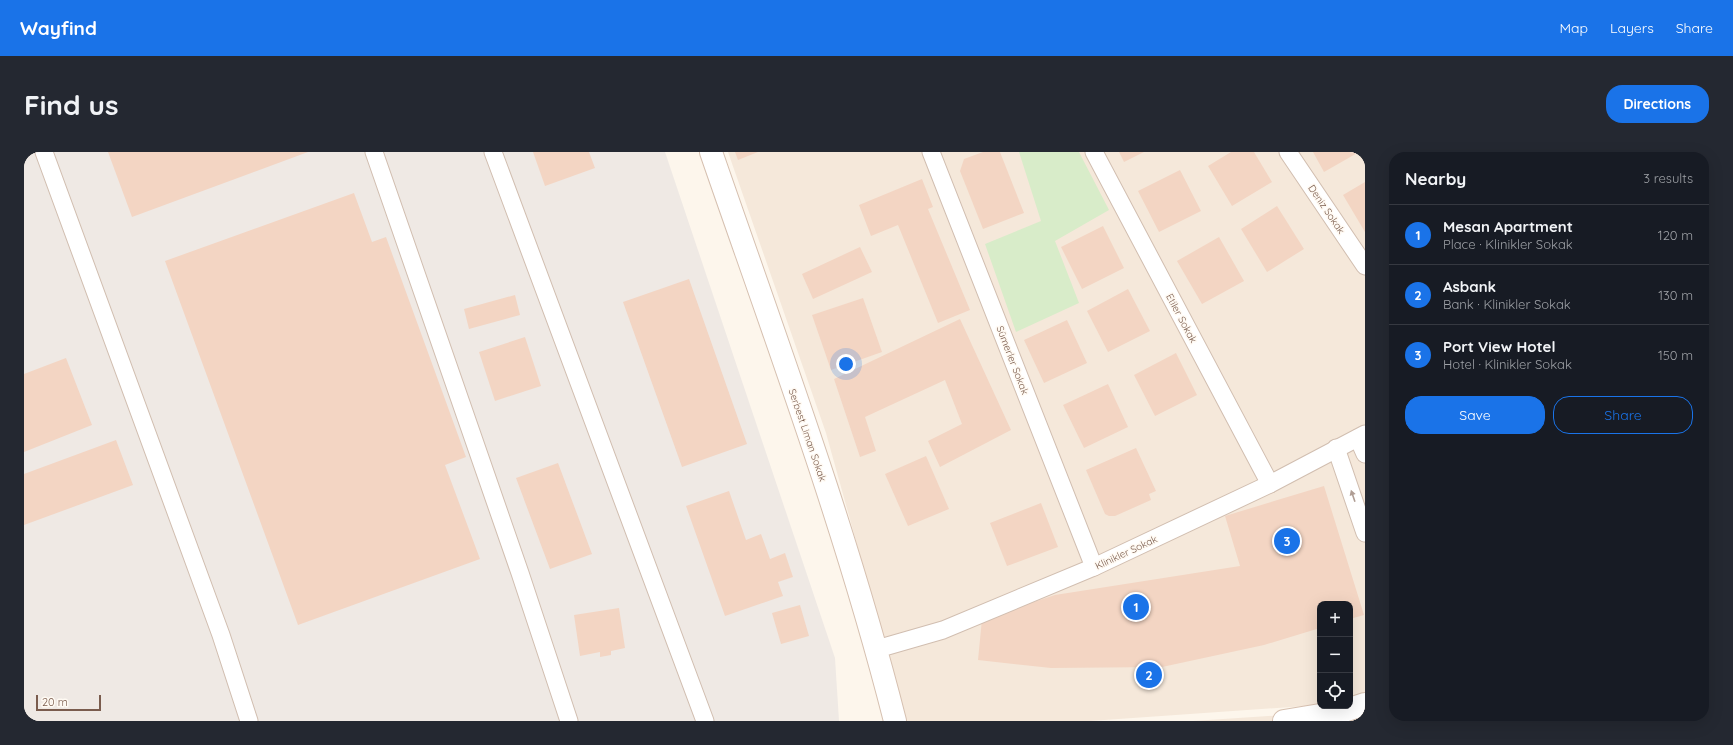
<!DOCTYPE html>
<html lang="en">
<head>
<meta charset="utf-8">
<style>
	:root { --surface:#171b24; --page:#242831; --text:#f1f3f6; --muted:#9ea1a6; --line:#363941; --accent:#1a73e8 }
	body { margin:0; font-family:Quicksand,sans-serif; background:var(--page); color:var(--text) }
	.controls { position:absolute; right:12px; bottom:12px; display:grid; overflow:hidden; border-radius:8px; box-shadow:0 4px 16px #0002 }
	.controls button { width:36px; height:36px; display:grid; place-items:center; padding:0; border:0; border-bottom:1px solid var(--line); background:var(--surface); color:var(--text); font:20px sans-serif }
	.scale { position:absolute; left:12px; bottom:10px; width:65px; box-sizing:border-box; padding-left:4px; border:2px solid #7a5c4d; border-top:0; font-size:11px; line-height:14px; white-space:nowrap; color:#7a5c4d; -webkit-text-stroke:3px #fffaf3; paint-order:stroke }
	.you { position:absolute; left:822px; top:212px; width:14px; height:14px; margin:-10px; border:3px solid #fff; border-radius:50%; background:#1a73e8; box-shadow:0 0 0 6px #1a73e833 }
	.badge { display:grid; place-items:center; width:26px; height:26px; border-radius:50%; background:var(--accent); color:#fff; font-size:13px; font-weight:700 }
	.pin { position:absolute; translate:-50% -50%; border:2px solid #fff; box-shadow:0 1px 4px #0006 }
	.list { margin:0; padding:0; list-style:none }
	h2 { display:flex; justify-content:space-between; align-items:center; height:52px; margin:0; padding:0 16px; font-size:17px }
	h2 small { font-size:13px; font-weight:400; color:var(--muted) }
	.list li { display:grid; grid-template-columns:26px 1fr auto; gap:12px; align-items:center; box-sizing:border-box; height:60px; padding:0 16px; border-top:1px solid var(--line) }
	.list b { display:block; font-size:15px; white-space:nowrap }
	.list p { margin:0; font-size:13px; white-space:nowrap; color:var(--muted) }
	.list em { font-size:13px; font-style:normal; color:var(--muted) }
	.actions { display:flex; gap:8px; padding:12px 16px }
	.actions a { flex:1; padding:9px 0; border:1px solid var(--accent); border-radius:16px; text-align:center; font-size:14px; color:var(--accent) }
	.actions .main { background:var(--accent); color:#fff }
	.icon { flex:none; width:22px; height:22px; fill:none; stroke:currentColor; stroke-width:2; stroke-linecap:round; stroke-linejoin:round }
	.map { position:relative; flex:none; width:1341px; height:569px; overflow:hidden; border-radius:16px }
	header { display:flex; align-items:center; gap:24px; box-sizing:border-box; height:56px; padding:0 20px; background:var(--accent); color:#fff }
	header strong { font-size:19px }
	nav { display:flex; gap:22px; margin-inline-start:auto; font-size:14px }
	.intro { display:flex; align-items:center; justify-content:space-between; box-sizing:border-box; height:96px; padding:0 24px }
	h1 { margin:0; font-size:28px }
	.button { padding:10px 18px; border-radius:16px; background:var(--accent); color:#fff; font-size:14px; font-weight:700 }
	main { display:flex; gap:24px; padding:0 24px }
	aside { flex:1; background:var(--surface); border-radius:16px; box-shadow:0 4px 16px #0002 }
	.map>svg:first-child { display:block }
	.residential { fill:#f5e8da }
	.industrial { fill:#efe9e4 }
	.green { fill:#d8ecc9 }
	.building { fill:#f3d5c3 }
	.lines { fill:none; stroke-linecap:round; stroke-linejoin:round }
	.street-casing { stroke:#d1beb0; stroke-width:19 }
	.secondary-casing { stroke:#d6c0b0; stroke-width:24 }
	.street { stroke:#fff; stroke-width:17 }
	.secondary { stroke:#fff; stroke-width:22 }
	.oneway { fill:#af9d94 }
	.labels { text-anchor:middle; stroke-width:3; stroke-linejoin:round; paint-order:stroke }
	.street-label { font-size:10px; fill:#7a5c4d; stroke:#fffaf3 }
</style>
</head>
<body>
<header>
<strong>Wayfind</strong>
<nav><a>Map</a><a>Layers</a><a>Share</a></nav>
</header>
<div class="intro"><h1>Find us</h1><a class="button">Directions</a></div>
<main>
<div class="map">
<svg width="1341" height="569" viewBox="0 0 1341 569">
	<rect width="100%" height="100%" fill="#fdf6ec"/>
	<g class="residential">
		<polygon points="704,0 1341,0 1341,543 1326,548 1326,452 1296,452 1296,553 1066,569 882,569 802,281"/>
		<polygon points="1341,552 1341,569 1169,569 1320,559"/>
	</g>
	<polygon class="industrial" points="0,0 641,0 811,506 815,569 0,569"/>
	<polygon class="green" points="995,0 1055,0 1085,58 1031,89 1055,151 992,180 961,92 1017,69"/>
	<g class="building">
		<polygon points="84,0 284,0 108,65"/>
		<polygon points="509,0 565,0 571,16 521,34"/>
		<polygon points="711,0 734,0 714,8"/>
		<polygon points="959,0 976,0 1000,61 959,77 936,19 940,7"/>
		<polygon points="1095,0 1120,0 1100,10"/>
		<polygon points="1207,0 1230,0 1248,30 1208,54 1184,14"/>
		<polygon points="1289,0 1335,0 1300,20"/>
		<polygon points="1156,18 1177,59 1135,80 1114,39"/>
		<polygon points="898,27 909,55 904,57 946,158 914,171 874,73 847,84 835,53"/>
		<polygon points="1341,30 1341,80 1319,43"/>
		<polygon points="330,41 348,90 362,85 442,305 421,313 456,407 274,473 141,109"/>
		<polygon points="1253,54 1280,97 1243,120 1217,77"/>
		<polygon points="1079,74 1100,116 1058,137 1037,95"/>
		<polygon points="1195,85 1220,129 1178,152 1153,109"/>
		<polygon points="836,95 848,120 789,147 778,122"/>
		<polygon points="665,127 723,292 658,315 599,150"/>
		<polygon points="1104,137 1126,179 1084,200 1063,159"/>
		<polygon points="491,143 496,163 445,177 440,157"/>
		<polygon points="839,146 858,200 807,218 788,163"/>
		<polygon points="936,167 987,278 916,315 904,289 938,272 921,228 841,265 852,299 836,305 810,227"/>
		<polygon points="1043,168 1063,211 1020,231 1000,188"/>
		<polygon points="501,185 517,234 471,249 455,200"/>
		<polygon points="1152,201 1173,243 1131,264 1110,223"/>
		<polygon points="42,206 68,273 0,300 0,222"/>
		<polygon points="1084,232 1104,275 1060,296 1039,253"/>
		<polygon points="92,288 109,333 0,373 0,322"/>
		<polygon points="1112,296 1132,339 1125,342 1127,348 1091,364 1085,364 1081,362 1062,318"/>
		<polygon points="902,304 925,357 884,374 861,322"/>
		<polygon points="534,311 568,402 526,417 492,326"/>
		<polygon points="1300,334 1340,463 1326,467 1326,452 1296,452 1296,476 1240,493 1138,515 1027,516 954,508 958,467 1031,443 1216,414 1201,364"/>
		<polygon points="705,339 722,388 737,382 746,407 761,401 769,425 754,430 759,444 701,464 662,354"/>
		<polygon points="1017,351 1034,395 983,414 966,371"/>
		<polygon points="776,453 785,484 757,492 748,461"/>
		<polygon points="595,456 601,496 587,499 587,503 576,505 576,500 556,504 550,463"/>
	</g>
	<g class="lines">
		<defs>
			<g id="street">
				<polyline points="20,0 197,483 225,569"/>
				<polyline points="350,0 496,421 545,569"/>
				<polyline points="469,0 681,569"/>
				<polyline points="907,0 1070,415"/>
				<polyline points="1070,0 1246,332"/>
				<polyline points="1264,0 1341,114"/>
				<polyline points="1334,286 1341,302"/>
				<polyline points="1312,296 1341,381"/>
				<polyline points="853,497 919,478 1070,415 1246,332 1341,282"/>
			</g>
			<g id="secondary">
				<path d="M 687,0 C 752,188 822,376 871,569"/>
				<polyline points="1260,569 1320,559 1341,552"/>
			</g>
		</defs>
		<use href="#street" class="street-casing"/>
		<use href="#secondary" class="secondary-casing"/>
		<use href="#street" class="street"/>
		<use href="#secondary" class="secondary"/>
	</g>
	<defs><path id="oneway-solid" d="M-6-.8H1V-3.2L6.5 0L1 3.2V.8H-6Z"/></defs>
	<use class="oneway" href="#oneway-solid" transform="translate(1329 344) rotate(-109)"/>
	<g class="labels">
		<g class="street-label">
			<text transform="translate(1303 57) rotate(56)" y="4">Deniz Sokak</text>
			<text transform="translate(1158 166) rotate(62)" y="4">Etiler Sokak</text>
			<text transform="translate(989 208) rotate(69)" y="4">Sümerler Sokak</text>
			<text transform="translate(784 283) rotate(71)" y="4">Serbest Liman Sokak</text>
			<text transform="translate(1102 400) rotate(-25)" y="4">Klinikler Sokak</text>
		</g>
	</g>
</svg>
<div class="controls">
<button>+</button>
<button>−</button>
<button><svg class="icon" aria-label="locate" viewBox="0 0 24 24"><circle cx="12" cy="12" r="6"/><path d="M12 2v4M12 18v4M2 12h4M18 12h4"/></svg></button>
</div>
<div class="scale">20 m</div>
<div class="you"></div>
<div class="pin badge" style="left:1112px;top:455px">1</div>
<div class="pin badge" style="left:1125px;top:523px">2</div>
<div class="pin badge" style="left:1263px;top:389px">3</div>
</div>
<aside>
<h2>Nearby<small>3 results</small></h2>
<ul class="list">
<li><span class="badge">1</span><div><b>Mesan Apartment</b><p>Place · Klinikler Sokak</p></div><em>120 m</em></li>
<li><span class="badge">2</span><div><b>Asbank</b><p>Bank · Klinikler Sokak</p></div><em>130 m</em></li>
<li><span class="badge">3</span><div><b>Port View Hotel</b><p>Hotel · Klinikler Sokak</p></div><em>150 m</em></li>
</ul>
<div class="actions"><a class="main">Save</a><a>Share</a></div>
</aside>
</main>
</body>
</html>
